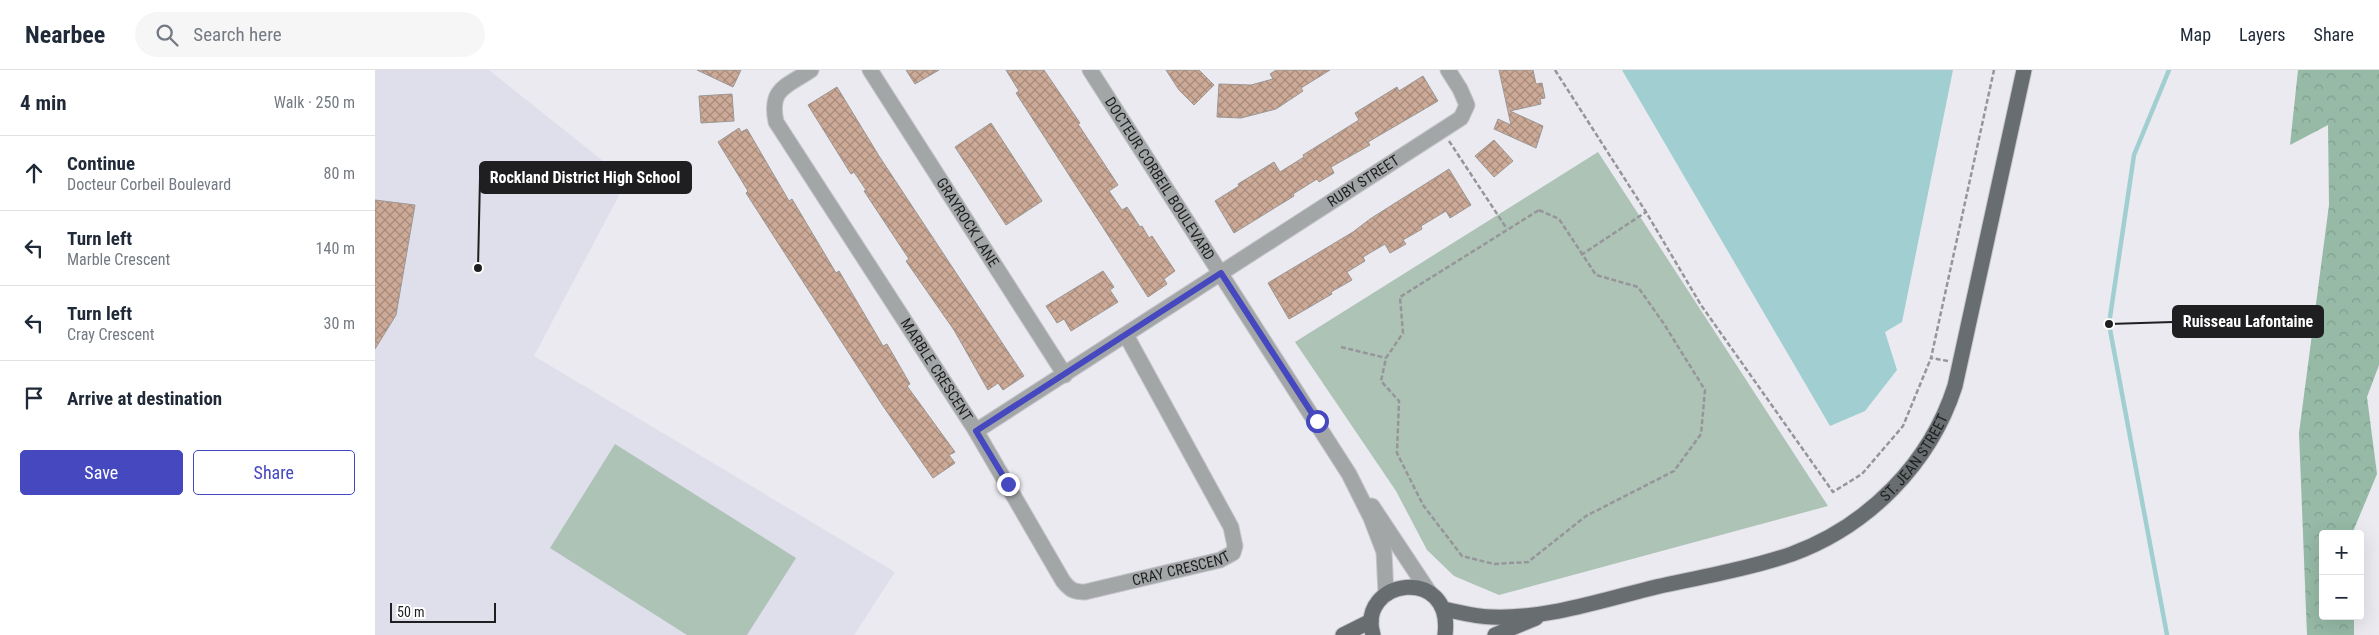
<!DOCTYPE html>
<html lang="en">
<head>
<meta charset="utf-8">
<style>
	:root { --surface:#fff; --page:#f6f6f7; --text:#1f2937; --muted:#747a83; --line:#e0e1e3; --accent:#4548be }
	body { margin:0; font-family:"Roboto Condensed",sans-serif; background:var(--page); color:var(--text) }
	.controls { position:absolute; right:15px; bottom:15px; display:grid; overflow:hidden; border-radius:5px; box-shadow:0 5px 20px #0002 }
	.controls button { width:45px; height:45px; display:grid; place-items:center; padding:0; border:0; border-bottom:1px solid var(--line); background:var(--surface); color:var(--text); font:25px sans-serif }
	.scale { position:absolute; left:15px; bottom:12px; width:106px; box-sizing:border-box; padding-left:5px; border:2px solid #1f1f21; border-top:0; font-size:14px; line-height:18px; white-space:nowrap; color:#1f1f21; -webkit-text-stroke:4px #fff; paint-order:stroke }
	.stop { position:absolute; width:15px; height:15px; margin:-11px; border:4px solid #4548be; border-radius:50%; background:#fff }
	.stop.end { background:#4548be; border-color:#fff; box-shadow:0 1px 5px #0008 }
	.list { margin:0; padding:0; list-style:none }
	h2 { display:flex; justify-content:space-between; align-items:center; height:65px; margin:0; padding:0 20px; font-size:21px }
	h2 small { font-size:16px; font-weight:400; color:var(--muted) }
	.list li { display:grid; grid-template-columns:32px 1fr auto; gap:15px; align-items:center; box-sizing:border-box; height:75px; padding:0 20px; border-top:1px solid var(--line) }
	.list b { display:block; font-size:19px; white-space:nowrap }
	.list p { margin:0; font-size:16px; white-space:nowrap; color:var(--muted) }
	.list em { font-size:16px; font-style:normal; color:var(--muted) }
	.actions { display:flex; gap:10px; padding:15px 20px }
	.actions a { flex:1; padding:11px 0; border:1px solid var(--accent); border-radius:5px; text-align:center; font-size:18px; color:var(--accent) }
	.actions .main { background:var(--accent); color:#fff }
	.icon { flex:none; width:28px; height:28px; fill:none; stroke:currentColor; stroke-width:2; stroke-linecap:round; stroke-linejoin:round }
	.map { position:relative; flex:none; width:2004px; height:565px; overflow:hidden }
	header { display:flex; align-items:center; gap:30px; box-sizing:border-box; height:70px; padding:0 25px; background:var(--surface); border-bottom:1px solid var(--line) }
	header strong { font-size:24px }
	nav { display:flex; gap:28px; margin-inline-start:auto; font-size:18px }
	.search { width:350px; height:45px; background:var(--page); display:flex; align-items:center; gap:12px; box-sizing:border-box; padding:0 18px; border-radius:28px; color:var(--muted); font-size:19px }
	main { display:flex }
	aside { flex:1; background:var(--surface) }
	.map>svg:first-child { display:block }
	.built { fill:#dfdeeb }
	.forest { fill:url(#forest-crowns) }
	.park { fill:#adc3b6 }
	.water { fill:#a1cfd1 }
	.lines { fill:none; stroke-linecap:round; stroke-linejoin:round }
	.stream { stroke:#a1cfd1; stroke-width:4.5 }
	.building { fill:url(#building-cross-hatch); stroke:#9c9794 }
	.minor-casing { stroke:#c5c5cb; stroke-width:17 }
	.major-casing { stroke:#c5c5cb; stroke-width:17 }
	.path { stroke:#96969a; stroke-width:2.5; stroke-dasharray:5 2.5; stroke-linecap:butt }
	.minor { stroke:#a3a6a7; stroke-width:15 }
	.major { stroke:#686d6f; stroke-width:15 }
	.route { stroke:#4548be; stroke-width:6 }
	.labels { text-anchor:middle; stroke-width:4; stroke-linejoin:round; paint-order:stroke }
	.street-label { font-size:15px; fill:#1f1f21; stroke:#fff }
	.leader { fill:none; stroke:#1f1f21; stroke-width:2 }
	.callout-dot { fill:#1f1f21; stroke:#fff; stroke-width:2 }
	.callout { fill:#1f1f21; stroke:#1f1f21; stroke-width:2 }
	.callout-label { font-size:16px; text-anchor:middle; font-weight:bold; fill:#fff }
</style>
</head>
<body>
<header>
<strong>Nearbee</strong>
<div class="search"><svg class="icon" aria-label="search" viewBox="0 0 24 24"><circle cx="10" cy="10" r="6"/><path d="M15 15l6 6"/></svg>Search here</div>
<nav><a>Map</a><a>Layers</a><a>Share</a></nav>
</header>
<main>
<aside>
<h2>4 min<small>Walk · 250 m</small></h2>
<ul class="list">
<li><svg class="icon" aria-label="ahead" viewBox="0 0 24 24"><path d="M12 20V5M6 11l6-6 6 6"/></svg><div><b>Continue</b><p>Docteur Corbeil Boulevard</p></div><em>80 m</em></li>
<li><svg class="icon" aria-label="left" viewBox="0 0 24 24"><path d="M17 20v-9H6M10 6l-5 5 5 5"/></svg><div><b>Turn left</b><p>Marble Crescent</p></div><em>140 m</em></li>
<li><svg class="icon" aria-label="left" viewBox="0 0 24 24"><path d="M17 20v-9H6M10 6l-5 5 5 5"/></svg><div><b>Turn left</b><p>Cray Crescent</p></div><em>30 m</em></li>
<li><svg class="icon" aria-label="arrive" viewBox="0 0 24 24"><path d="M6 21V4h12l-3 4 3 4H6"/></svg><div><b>Arrive at destination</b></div></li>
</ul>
<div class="actions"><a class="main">Save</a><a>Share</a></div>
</aside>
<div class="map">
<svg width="2004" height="565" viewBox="0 0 2004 565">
	<defs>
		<pattern id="forest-crowns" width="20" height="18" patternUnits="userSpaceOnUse" patternTransform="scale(1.25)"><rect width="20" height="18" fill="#96baa6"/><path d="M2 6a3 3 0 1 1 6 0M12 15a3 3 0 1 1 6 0" fill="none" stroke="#819f8f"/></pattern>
		<pattern id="building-cross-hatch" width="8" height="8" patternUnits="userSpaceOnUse" patternTransform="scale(1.25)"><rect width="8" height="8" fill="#cdaa97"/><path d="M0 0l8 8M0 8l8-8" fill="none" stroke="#a68a7b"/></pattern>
	</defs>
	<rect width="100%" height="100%" fill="#eaeaf0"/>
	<polygon class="built" points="0,0 114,0 252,110 159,286 520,502 479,565 0,565"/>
	<polygon class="forest" points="1923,0 2004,0 2004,295 1992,327 2002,404 1977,464 1948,464 1948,546 1979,546 1979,565 1932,565 1924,363 1954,135 1953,55 1915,75"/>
	<g class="park">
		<polygon points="1223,82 1453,436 1124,525 1079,506 1052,480 1021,421 920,272"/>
		<polygon points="240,374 421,488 372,565 312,565 175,478"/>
	</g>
	<polygon class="water" points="1247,0 1578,0 1527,252 1510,262 1522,300 1490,341 1455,356"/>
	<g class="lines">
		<polyline class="stream" points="1792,565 1734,254 1759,85 1794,0"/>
	</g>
	<g class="building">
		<polygon points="322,0 366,0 358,17"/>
		<polygon points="531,0 564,0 540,14"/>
		<polygon points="631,0 669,0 705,53 703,54 743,115 734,121 747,140 752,137 765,157 767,156 774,168 777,166 800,201 789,209 792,214 773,227 641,23 644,21"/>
		<polygon points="791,0 824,0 839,15 819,35 804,20"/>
		<polygon points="901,0 955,0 926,18 928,21 901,39 866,48 842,47 844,14 876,15 898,9 895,4"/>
		<polygon points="1124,0 1158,0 1161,14 1167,13 1170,28 1165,29 1166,34 1135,41 1168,56 1161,78 1119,59 1123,49 1136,55"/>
		<polygon points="1048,6 1063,31 993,72 995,75 956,97 959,103 944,112 942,109 918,124 919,126 859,163 840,131 864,116 863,114 899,92 905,102 929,87 928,85 984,50 980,43 1022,17 1024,21"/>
		<polygon points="462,17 504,86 649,306 628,320 623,313 613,320 579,260 531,191 534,189 489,121 491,120 479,102 476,104 433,35"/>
		<polygon points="357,24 359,51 326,53 324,26"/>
		<polygon points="616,53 667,131 631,155 580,77"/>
		<polygon points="364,58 366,62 372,59 414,131 417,129 461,203 464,201 508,276 512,274 535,314 532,316 580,382 574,385 580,393 558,408 508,336 371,123 373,121 343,72"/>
		<polygon points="1119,70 1138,91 1119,107 1100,86"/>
		<polygon points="1074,99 1096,135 1075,148 1071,141 1046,156 1047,159 1028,170 1031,174 1015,183 1010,174 988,187 990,191 972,202 977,210 956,222 957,224 914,249 893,213 978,162 995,149"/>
		<polygon points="0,130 40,135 21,245 0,279"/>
		<polygon points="728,201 739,217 735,220 743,232 696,261 689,249 682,253 671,236"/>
	</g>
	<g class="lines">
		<defs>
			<g id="minor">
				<path id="s1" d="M 436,0 C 411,17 394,18 401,52 L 601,361 L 688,511 C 695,520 699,522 710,522 L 845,490 L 858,483 L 860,476 L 856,457 L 751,265"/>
				<path id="s2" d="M 495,0 L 690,305"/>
				<path id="s3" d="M 715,0 L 974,404 L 996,448 L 1009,482 L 1011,524"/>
				<path id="s4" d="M 601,361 L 1086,48 L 1092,35 L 1085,19 L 1073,0"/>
				<polyline points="997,436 1054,522"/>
			</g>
			<g id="major">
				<path id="s5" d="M 1069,539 C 1084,542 1101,547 1117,547 C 1172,549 1228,530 1281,517 C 1326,507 1373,499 1417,484 C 1493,456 1555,394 1580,316 L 1649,0"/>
				<polyline points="968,565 996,551"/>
				<path d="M 998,565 C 981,509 1079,494 1070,565"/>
				<polyline points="1120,565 1161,548"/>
			</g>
		</defs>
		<use href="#minor" class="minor-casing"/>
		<use href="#major" class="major-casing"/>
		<g class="path">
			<polyline points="1180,0 1271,142 1326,235 1458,422 1487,404 1528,356 1556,288"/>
			<polyline points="1074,71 1132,159"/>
			<polygon points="1164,140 1184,149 1221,205 1263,217 1289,254 1330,320 1326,364 1299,401 1211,446 1153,492 1119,494 1087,486 1048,435 1022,383 1024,331 1006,311 1011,288 1028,263 1025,227"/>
			<polyline points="1206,185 1271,142"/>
			<polyline points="966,277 1011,288"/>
			<polyline points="1573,291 1556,288 1619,0"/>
		</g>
		<use href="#minor" class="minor"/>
		<use href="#major" class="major"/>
	</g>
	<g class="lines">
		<polyline class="route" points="633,414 601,361 846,203 942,351"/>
	</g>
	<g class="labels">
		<g class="street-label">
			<text dy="5" stroke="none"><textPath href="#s3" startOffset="129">DOCTEUR CORBEIL BOULEVARD</textPath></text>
			<text dy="5" stroke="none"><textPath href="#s4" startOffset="461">RUBY STREET</textPath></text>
			<text dy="5" stroke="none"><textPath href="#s2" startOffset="181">GRAYROCK LANE</textPath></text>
			<text dy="5" stroke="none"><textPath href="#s1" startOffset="365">MARBLE CRESCENT</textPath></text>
			<text dy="5" stroke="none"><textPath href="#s5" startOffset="515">ST. JEAN STREET</textPath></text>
			<text dy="5" stroke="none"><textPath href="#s1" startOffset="736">CRAY CRESCENT</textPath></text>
		</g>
	</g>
	<path class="leader" d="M103 198L105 108M1734 254L1798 252"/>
	<g class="callout-dot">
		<circle cx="103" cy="198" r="5"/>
		<circle cx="1734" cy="254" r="5"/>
	</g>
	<g class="callout">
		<rect x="105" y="92" width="211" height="31" rx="5"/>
		<rect x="1798" y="236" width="150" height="31" rx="5"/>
	</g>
	<g class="callout-label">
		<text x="210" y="113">Rockland District High School</text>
		<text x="1873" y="257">Ruisseau Lafontaine</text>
	</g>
</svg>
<div class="controls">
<button>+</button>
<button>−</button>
</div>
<div class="scale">50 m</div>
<div class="stop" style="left:942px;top:351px"></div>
<div class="stop end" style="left:633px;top:414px"></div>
</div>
</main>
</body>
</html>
